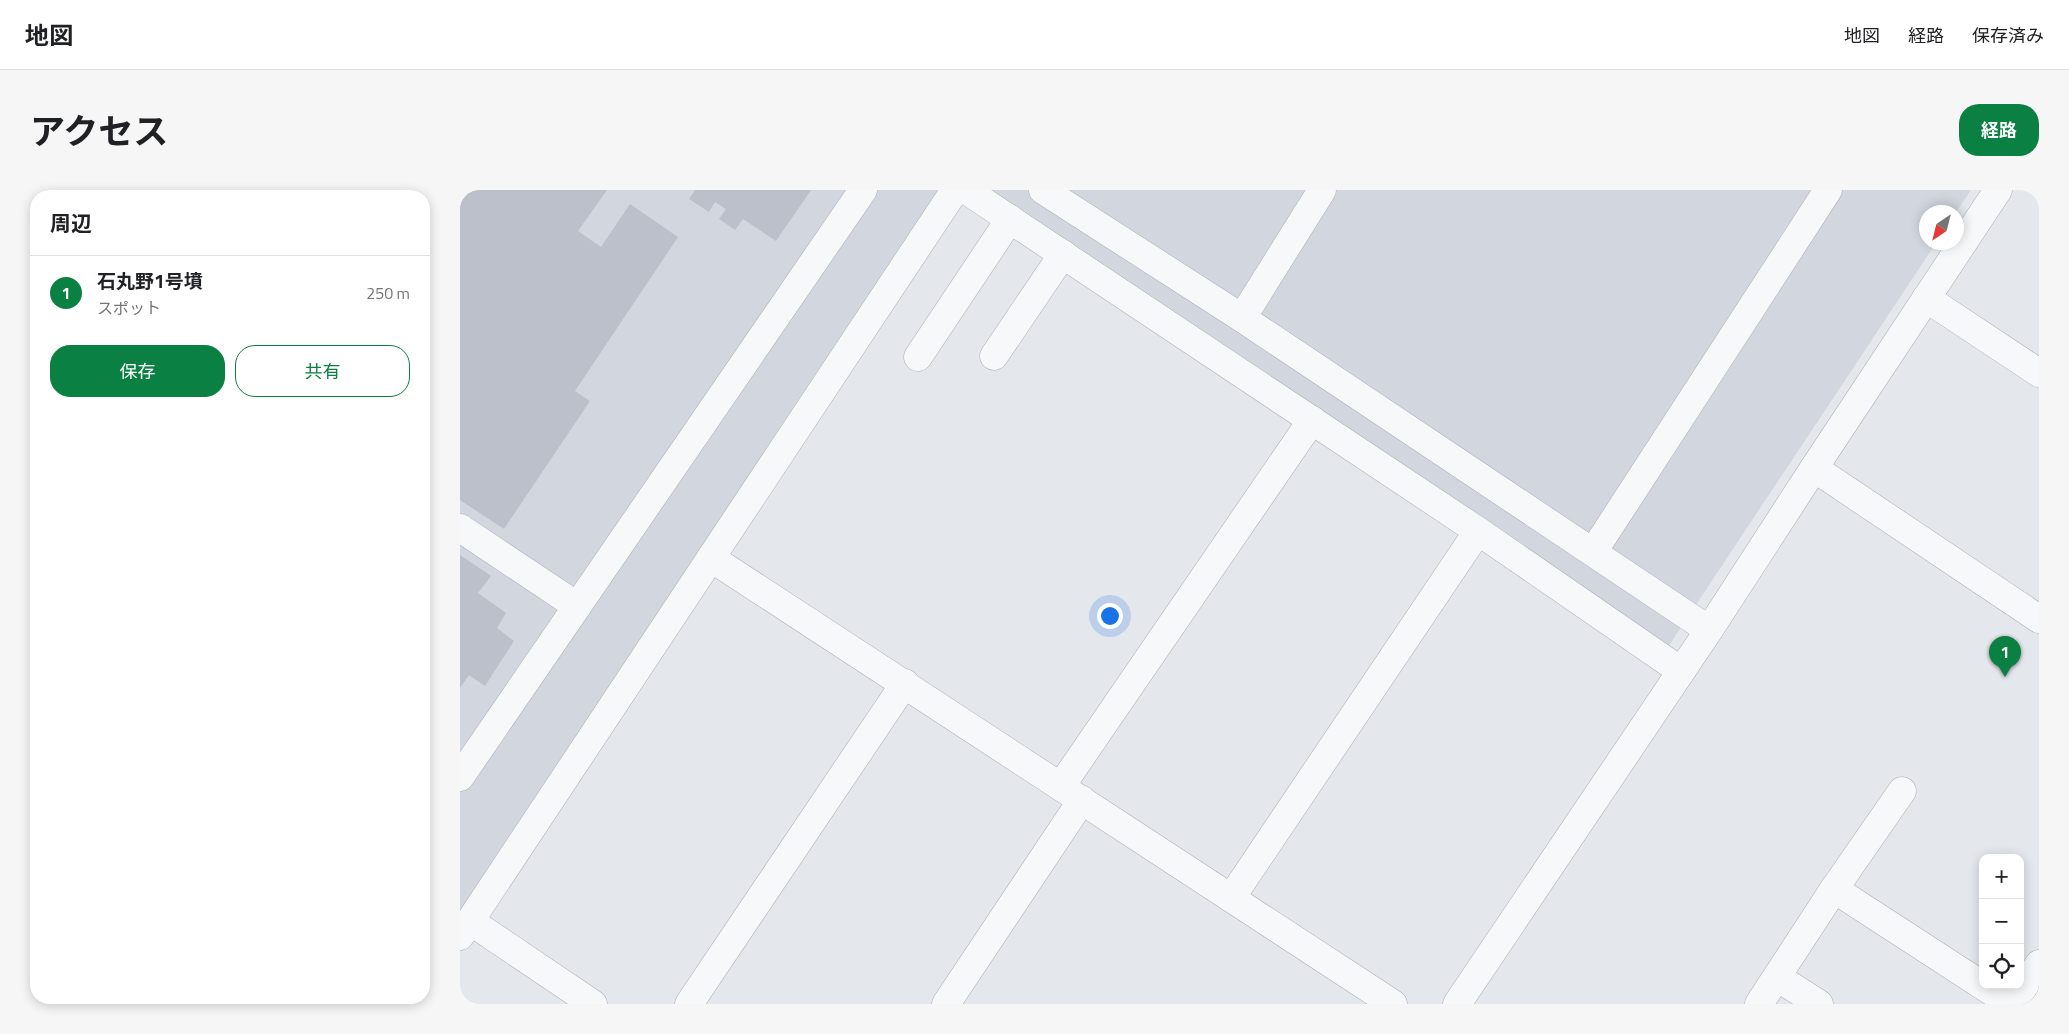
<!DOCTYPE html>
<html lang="ja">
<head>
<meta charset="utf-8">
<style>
	:root { --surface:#fff; --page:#f6f6f6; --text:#202124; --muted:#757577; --line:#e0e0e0; --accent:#0b8043 }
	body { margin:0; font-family:"Titillium Web","Noto Sans JP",sans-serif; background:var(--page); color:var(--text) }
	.controls { position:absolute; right:15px; bottom:15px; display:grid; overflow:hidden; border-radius:10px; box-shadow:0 2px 12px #0003 }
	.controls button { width:45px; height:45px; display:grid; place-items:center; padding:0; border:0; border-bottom:1px solid var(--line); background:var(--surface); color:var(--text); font:25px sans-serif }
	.compass { position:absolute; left:1459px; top:15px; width:45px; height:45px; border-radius:50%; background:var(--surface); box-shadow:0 2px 12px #0003; rotate:215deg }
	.you { position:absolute; left:649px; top:425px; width:18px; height:18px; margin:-12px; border:4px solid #fff; border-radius:50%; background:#1a73e8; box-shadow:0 0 0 8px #1a73e833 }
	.badge { display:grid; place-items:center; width:32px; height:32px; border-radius:50%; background:var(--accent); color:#fff; font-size:16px; font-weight:700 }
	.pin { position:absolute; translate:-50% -41px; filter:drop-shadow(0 1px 2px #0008) }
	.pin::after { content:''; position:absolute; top:26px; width:18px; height:15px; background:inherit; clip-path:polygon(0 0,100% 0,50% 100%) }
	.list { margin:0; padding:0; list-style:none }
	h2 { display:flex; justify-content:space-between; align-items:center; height:65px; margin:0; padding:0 20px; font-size:21px }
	h2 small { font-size:16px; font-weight:400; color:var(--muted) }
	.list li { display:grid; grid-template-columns:32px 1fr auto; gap:15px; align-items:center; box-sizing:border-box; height:75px; padding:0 20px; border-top:1px solid var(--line) }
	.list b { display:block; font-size:19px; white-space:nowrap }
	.list p { margin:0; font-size:16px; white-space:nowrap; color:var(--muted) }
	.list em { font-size:16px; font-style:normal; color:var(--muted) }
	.actions { display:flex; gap:10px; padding:15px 20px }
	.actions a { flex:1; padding:11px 0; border:1px solid var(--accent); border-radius:20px; text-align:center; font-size:18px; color:var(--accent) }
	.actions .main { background:var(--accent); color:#fff }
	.icon { flex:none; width:28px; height:28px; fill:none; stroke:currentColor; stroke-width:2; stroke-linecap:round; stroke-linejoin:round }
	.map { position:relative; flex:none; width:1579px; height:814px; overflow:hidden; border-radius:20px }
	header { display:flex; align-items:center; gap:30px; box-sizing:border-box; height:70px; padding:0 25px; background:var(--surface); border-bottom:1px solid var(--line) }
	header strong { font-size:24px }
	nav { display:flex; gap:28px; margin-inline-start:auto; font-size:18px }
	.intro { display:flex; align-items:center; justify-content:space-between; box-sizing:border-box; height:120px; padding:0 30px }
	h1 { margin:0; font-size:35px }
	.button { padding:12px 22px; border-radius:20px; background:var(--accent); color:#fff; font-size:18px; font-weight:700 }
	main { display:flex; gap:30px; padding:0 30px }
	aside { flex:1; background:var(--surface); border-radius:20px; box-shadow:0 2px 12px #0003 }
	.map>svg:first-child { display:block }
	.built { fill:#d2d6de }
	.building { fill:#bbc0ca }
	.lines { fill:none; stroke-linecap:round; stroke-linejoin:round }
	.minor-casing { stroke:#a9aeb7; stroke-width:29 }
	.minor { stroke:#f7f8fa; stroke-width:28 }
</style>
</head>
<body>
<header>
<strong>地図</strong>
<nav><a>地図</a><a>経路</a><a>保存済み</a></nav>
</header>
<div class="intro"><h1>アクセス</h1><a class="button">経路</a></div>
<main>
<aside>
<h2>周辺<small></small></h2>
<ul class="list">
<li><span class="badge">1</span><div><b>石丸野1号墳</b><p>スポット</p></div><em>250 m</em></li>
</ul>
<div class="actions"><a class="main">保存</a><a>共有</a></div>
</aside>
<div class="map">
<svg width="1579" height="814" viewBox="0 0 1579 814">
	<rect width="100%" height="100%" fill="#e4e7ec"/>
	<g class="built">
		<polygon points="0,0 480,0 0,722"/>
		<polygon points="523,0 1511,0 1496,22 1466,22 1466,52 1476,53 1208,457"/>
	</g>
	<g class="building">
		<polygon points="0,0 147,0 118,41 141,57 170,14 218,47 115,201 130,211 44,339 0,310"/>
		<polygon points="235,0 351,0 316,51 283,29 275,40 259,29 266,19 255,12 249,22 229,9"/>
		<polygon points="0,365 31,386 18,403 46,423 37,438 54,451 25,496 9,485 0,498"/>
	</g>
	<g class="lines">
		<defs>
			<g id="minor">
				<polyline points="506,0 1018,341 1221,481"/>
				<polyline points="583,0 782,128 1249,440"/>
				<polyline points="1466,108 1579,183"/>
				<polyline points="782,128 862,0"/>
				<polyline points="534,166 603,64"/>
				<polyline points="458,167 550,29"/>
				<polyline points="1354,278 1579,429"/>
				<polyline points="0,338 117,416"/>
				<polyline points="1133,362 1368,0"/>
				<polyline points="251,368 933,814"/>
				<polyline points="0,587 403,0"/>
				<polyline points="601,596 852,230"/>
				<polyline points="1374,699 1442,601"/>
				<polyline points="771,708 1018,341"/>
				<polyline points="10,731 133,814"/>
				<polyline points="0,746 495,0"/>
				<polyline points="1317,787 1359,814"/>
				<polyline points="229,814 445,493"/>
				<polyline points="486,814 622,610"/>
				<polyline points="997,814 1249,440 1354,278 1538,0"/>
				<polyline points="1299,814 1374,699 1551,814"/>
				<polyline points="1552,814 1579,774"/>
			</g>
		</defs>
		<use href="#minor" class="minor-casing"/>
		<use href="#minor" class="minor"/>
	</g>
</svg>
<div class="controls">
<button>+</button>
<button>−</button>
<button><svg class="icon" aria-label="locate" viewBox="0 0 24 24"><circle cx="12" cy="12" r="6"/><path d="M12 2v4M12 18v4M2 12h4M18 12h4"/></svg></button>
</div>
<svg class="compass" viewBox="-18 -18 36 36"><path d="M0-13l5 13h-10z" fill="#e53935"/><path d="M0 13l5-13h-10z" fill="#757577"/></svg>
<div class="you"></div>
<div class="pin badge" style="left:1545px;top:487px">1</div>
</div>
</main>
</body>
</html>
